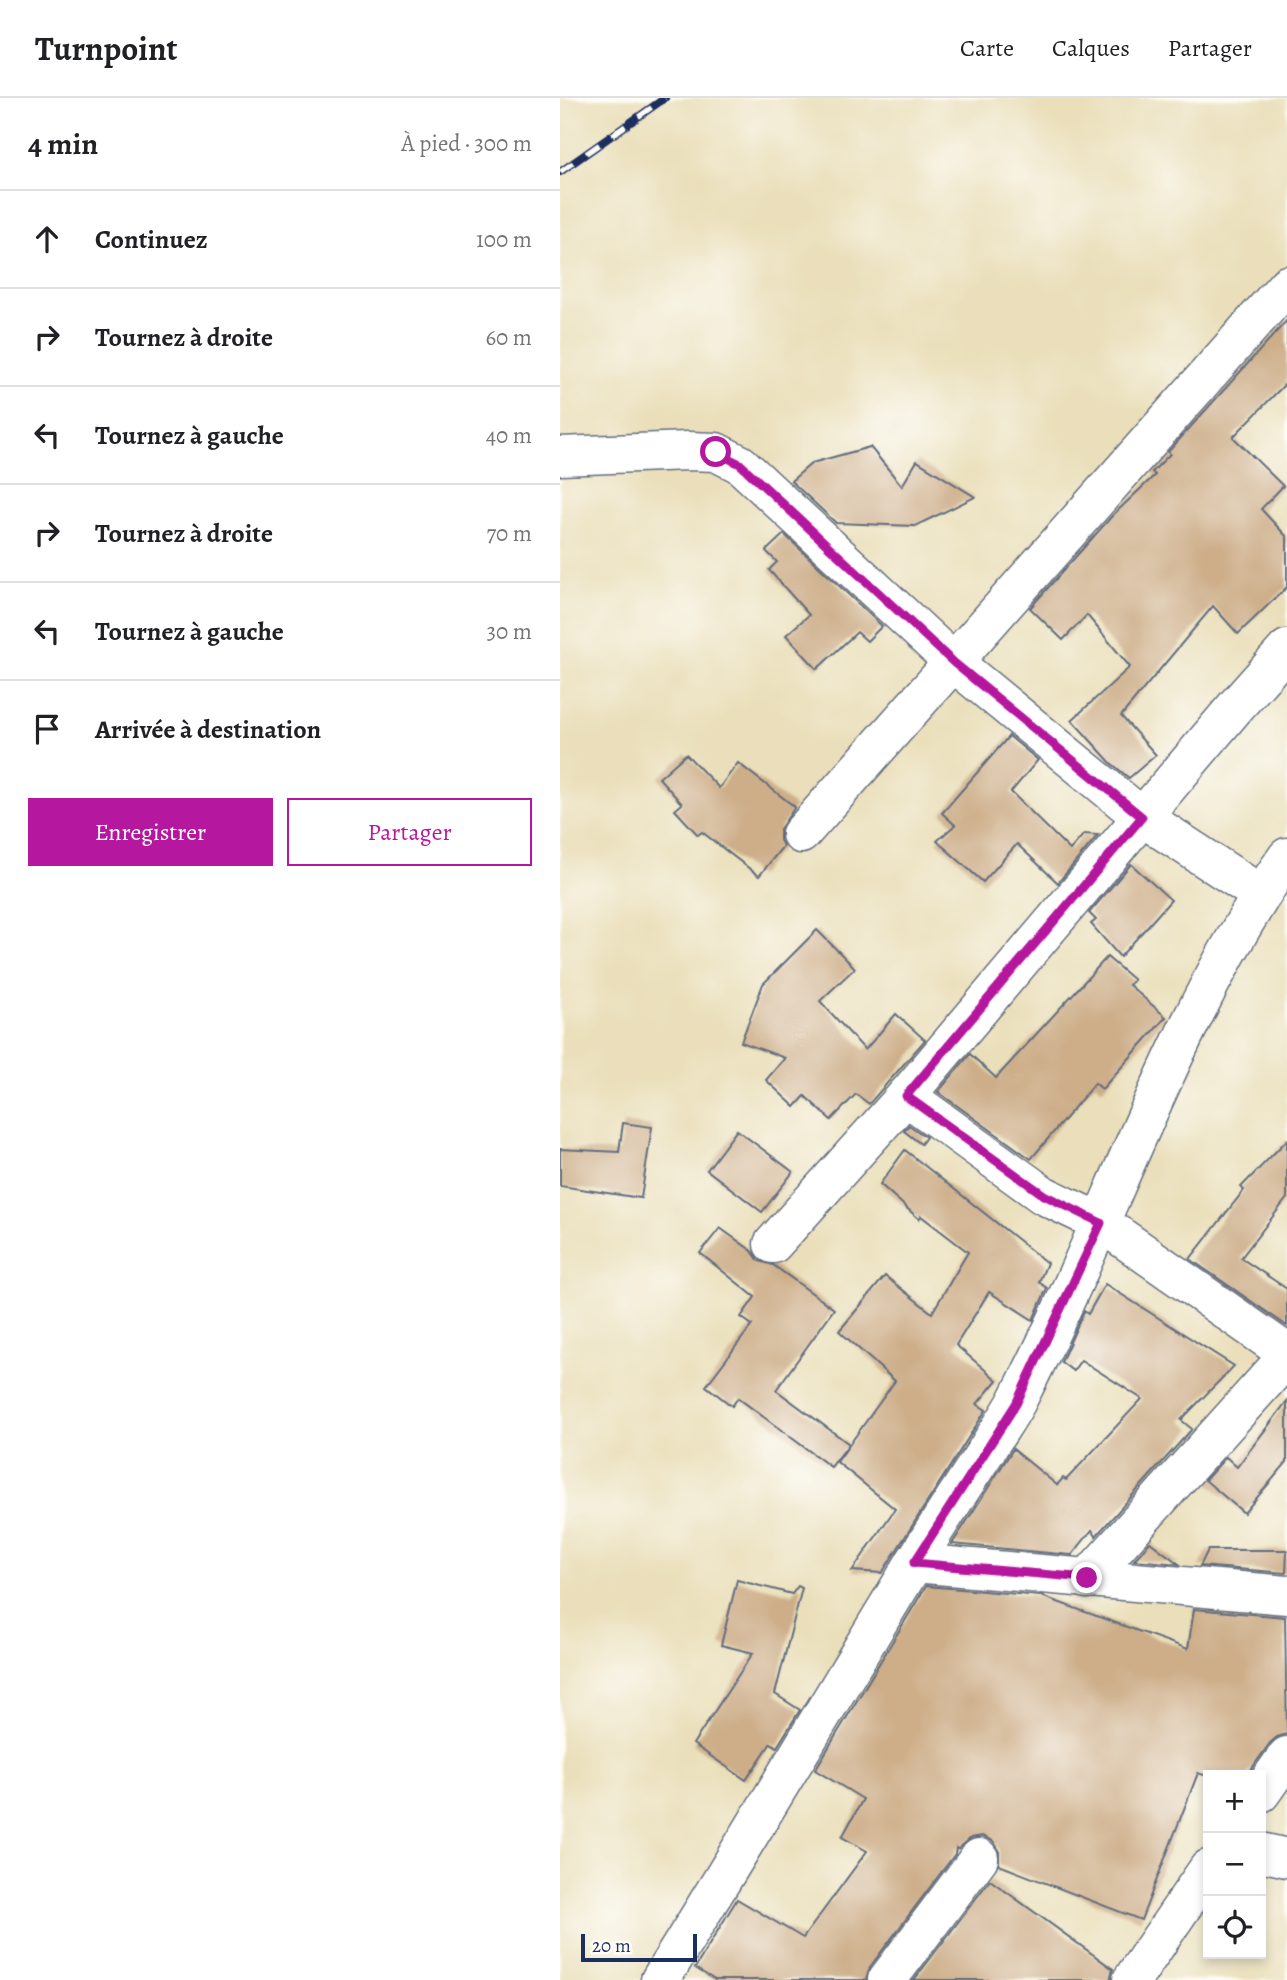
<!DOCTYPE html>
<html lang="fr">
<head>
<meta charset="utf-8">
<style>
	:root { --surface:#fff; --page:#f2f2f2; --text:#202124; --muted:#757577; --line:#e0e0e0; --accent:#b5179e }
	body { margin:0; font-family:Alegreya,serif; background:var(--page); color:var(--text) }
	.controls { position:absolute; right:21px; bottom:21px; display:grid; overflow:hidden; border-radius:0px; box-shadow:0 4px 10px #0003 }
	.controls button { width:63px; height:63px; display:grid; place-items:center; padding:0; border:0; border-bottom:2px solid var(--line); background:var(--surface); color:var(--text); font:35px sans-serif }
	.scale { position:absolute; left:21px; bottom:18px; width:116px; box-sizing:border-box; padding-left:7px; border:4px solid #1b2f5e; border-top:0; font-size:19px; line-height:24px; white-space:nowrap; color:#1b2f5e; -webkit-text-stroke:5px #fdfcf7; paint-order:stroke }
	.stop { position:absolute; width:21px; height:21px; margin:-16px; border:5px solid #b5179e; border-radius:50%; background:#fff }
	.stop.end { background:#b5179e; border-color:#fff; box-shadow:0 2px 7px #0008 }
	.list { margin:0; padding:0; list-style:none }
	h2 { display:flex; justify-content:space-between; align-items:center; height:91px; margin:0; padding:0 28px; font-size:30px }
	h2 small { font-size:23px; font-weight:400; color:var(--muted) }
	.list li { display:grid; grid-template-columns:46px 1fr auto; gap:21px; align-items:center; box-sizing:border-box; height:98px; padding:0 28px; border-top:2px solid var(--line) }
	.list b { display:block; font-size:26px; white-space:nowrap }
	.list em { font-size:23px; font-style:normal; color:var(--muted) }
	.actions { display:flex; gap:14px; padding:21px 28px }
	.actions a { flex:1; padding:16px 0; border:2px solid var(--accent); border-radius:0px; text-align:center; font-size:24px; color:var(--accent) }
	.actions .main { background:var(--accent); color:#fff }
	.icon { flex:none; width:38px; height:38px; fill:none; stroke:currentColor; stroke-width:2; stroke-linecap:round; stroke-linejoin:round }
	.map { position:relative; flex:none; width:727px; height:1882px; overflow:hidden }
	header { display:flex; align-items:center; gap:42px; box-sizing:border-box; height:98px; padding:0 35px; background:var(--surface); border-bottom:2px solid var(--line) }
	header strong { font-size:33px }
	nav { display:flex; gap:38px; margin-inline-start:auto; font-size:24px }
	main { display:flex }
	aside { flex:1; background:var(--surface) }
	.map>svg:first-child { display:block }
	.building { fill:#cdae89 }
	.lines { fill:none; stroke-linecap:round; stroke-linejoin:round }
	.minor-casing { stroke:#636d7e; stroke-width:41 }
	.minor { stroke:#fff; stroke-width:38 }
	.rail-casing { stroke:#1b2f5e; stroke-width:8 }
	.rail { stroke:#fdfcf7; stroke-width:5; stroke-dasharray:16; stroke-linecap:butt }
	.route { stroke:#b5179e; stroke-width:9 }
</style>
</head>
<body>
<header>
<strong>Turnpoint</strong>
<nav><a>Carte</a><a>Calques</a><a>Partager</a></nav>
</header>
<main>
<aside>
<h2>4 min<small>À pied · 300 m</small></h2>
<ul class="list">
<li><svg class="icon" aria-label="ahead" viewBox="0 0 24 24"><path d="M12 20V5M6 11l6-6 6 6"/></svg><div><b>Continuez</b></div><em>100 m</em></li>
<li><svg class="icon" aria-label="right" viewBox="0 0 24 24"><path d="M7 20v-9h11M14 6l5 5-5 5"/></svg><div><b>Tournez à droite</b></div><em>60 m</em></li>
<li><svg class="icon" aria-label="left" viewBox="0 0 24 24"><path d="M17 20v-9H6M10 6l-5 5 5 5"/></svg><div><b>Tournez à gauche</b></div><em>40 m</em></li>
<li><svg class="icon" aria-label="right" viewBox="0 0 24 24"><path d="M7 20v-9h11M14 6l5 5-5 5"/></svg><div><b>Tournez à droite</b></div><em>70 m</em></li>
<li><svg class="icon" aria-label="left" viewBox="0 0 24 24"><path d="M17 20v-9H6M10 6l-5 5 5 5"/></svg><div><b>Tournez à gauche</b></div><em>30 m</em></li>
<li><svg class="icon" aria-label="arrive" viewBox="0 0 24 24"><path d="M6 21V4h12l-3 4 3 4H6"/></svg><div><b>Arrivée à destination</b></div></li>
</ul>
<div class="actions"><a class="main">Enregistrer</a><a>Partager</a></div>
</aside>
<div class="map">
<svg width="727" height="1882" viewBox="0 0 727 1882">
	<rect width="100%" height="100%" fill="#fdfcf7"/>
	<filter id="ink" filterUnits="userSpaceOnUse"><feTurbulence type="fractalNoise" baseFrequency=".0143" numOctaves="2"/><feDisplacementMap in="SourceGraphic" scale="14" xChannelSelector="R" yChannelSelector="G"/><feConvolveMatrix kernelMatrix="1 2 1 2 8 2 1 2 1" color-interpolation-filters="sRGB"/></filter>
	<filter id="wash" filterUnits="userSpaceOnUse"><feTurbulence type="fractalNoise" baseFrequency=".00686" numOctaves="4" result="noise"/><feDisplacementMap in="SourceGraphic" scale="28" xChannelSelector="R" yChannelSelector="G"/><feGaussianBlur stdDeviation="1.57" result="paint"/><feColorMatrix in="noise" values="0 0 0 0 0 0 0 0 0 0 0 0 0 0 0 0 0 1.4 0 .05"/><feComposite in="paint" operator="in"/></filter>
	<g filter="url(#wash)">
		<rect width="100%" height="100%" fill="#eadfba"/>
		<g id="blocks">
			<g class="building">
				<polygon points="727,222 727,284 673,339 723,388 701,411 727,439 727,489 678,536 653,508 561,618 596,657 569,680 551,665 512,622 570,569 527,517 503,542 470,510 552,418 595,377 592,374 610,356 608,354"/>
				<polygon points="310,349 342,388 357,363 415,399 355,428 276,425 231,383 252,365"/>
				<polygon points="224,436 322,528 307,543 297,534 257,571 226,537 249,517 209,472 217,464 206,453"/>
				<polygon points="449,638 478,662 451,694 510,752 524,736 538,737 498,785 457,746 423,784 377,743 395,727 382,715"/>
				<polygon points="126,656 159,690 178,665 235,709 220,731 220,742 223,748 199,778 142,734 138,737 115,712 122,706 99,680"/>
				<polygon points="571,766 611,802 560,859 531,826 536,822 529,815"/>
				<polygon points="257,832 295,870 260,903 305,952 336,916 365,942 309,1006 296,996 271,1022 245,998 235,1009 206,982 225,960 181,944 203,886"/>
				<polygon points="547,859 574,882 569,887 606,919 542,991 535,985 471,1061 378,994 410,956 436,980"/>
				<polygon points="63,1025 92,1029 81,1100 0,1088 0,1051 59,1054"/>
				<polygon points="349,1027 366,1039 361,1046 344,1033"/>
				<polygon points="177,1032 233,1074 202,1114 147,1072"/>
				<polygon points="727,1042 727,1100 681,1160 727,1191 727,1228 630,1161 684,1092 681,1089"/>
				<polygon points="345,1052 487,1165 479,1184 487,1190 473,1222 429,1194 396,1247 437,1282 417,1306 426,1312 322,1475 292,1473 335,1411 277,1364 335,1283 279,1233 325,1178 372,1215 408,1154 361,1118 359,1121 320,1086"/>
				<polygon points="160,1130 192,1153 199,1163 213,1167 274,1211 216,1292 289,1346 271,1369 178,1300 172,1308 146,1288 192,1227 181,1219 195,1199 140,1155"/>
				<polygon points="545,1186 674,1268 621,1322 632,1331 536,1438 532,1432 512,1457 392,1446 453,1351 498,1388 497,1387 503,1380 506,1382 582,1301 521,1262 513,1273 501,1264 524,1213 528,1216"/>
				<polygon points="727,1303 727,1364 684,1415 645,1382 666,1359 677,1369"/>
				<polygon points="590,1444 619,1466 574,1462"/>
				<polygon points="648,1452 727,1452 726,1475 640,1468"/>
				<polygon points="177,1482 232,1496 238,1488 242,1490 215,1596 240,1612 217,1649 211,1645 186,1682 133,1646 193,1555 161,1547"/>
				<polygon points="366,1488 481,1498 628,1551 634,1511 725,1519 727,1636 717,1639 710,1645 687,1677 644,1677 638,1675 581,1822 439,1767 439,1752 433,1743 422,1738 411,1740 398,1751 396,1750 395,1756 310,1869 306,1882 155,1882 135,1870 177,1801 243,1840 307,1753 282,1739 303,1701 255,1672"/>
				<polygon points="430,1782 553,1871 550,1882 354,1882"/>
			</g>
		</g>
	</g>
	<g filter="url(#ink)">
		<use href="#blocks" fill-opacity="0" stroke="#636d7e" stroke-width="2"/>
		<g class="lines">
			<defs>
				<g id="minor">
					<polyline points="0,358 128,353 156,354 180,366 393,564 582,719 700,796"/>
					<polyline points="241,736 727,187"/>
					<polyline points="346,998 483,1097 541,1125 727,1255"/>
					<polyline points="213,1146 346,998 677,607 727,551"/>
					<polyline points="354,1465 727,1497"/>
					<polyline points="527,1481 727,1259"/>
					<polyline points="701,1695 727,1658"/>
					<polyline points="701,1754 727,1760"/>
					<path d="M 100,1882 C 186,1745 268,1606 353,1467 C 376,1429 401,1391 426,1353 C 436,1336 448,1320 457,1303 C 550,1124 610,925 727,759"/>
					<polyline points="327,1882 419,1760"/>
					<polyline points="572,1882 648,1771"/>
				</g>
			</defs>
			<use href="#minor" class="minor-casing"/>
			<use href="#minor" class="minor"/>
			<defs>
				<polyline id="rail" points="0,74 105,0"/>
			</defs>
			<use href="#rail" class="rail-casing"/>
			<use href="#rail" class="rail"/>
		</g>
	</g>
	<g class="lines" filter="url(#ink)">
		<polyline class="route" points="156,354 180,366 393,564 582,719 346,998 484,1097 541,1125 456,1306 354,1465 527,1480"/>
	</g>
</svg>
<div class="controls">
<button>+</button>
<button>−</button>
<button><svg class="icon" aria-label="locate" viewBox="0 0 24 24"><circle cx="12" cy="12" r="6"/><path d="M12 2v4M12 18v4M2 12h4M18 12h4"/></svg></button>
</div>
<div class="scale">20 m</div>
<div class="stop" style="left:156px;top:354px"></div>
<div class="stop end" style="left:527px;top:1480px"></div>
</div>
</main>
</body>
</html>
